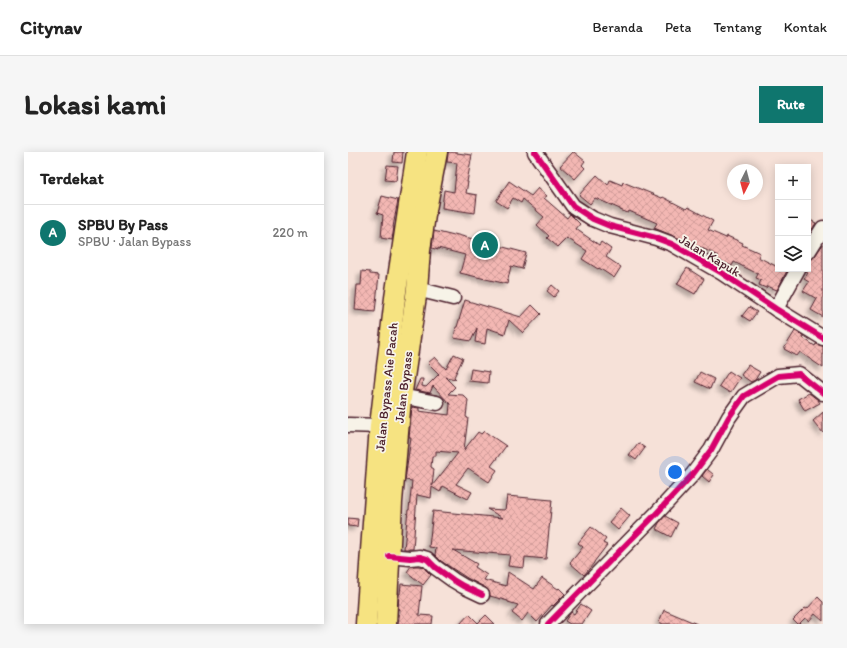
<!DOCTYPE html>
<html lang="id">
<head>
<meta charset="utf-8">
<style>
	:root { --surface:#fff; --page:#f6f6f6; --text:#222; --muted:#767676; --line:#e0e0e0; --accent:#0f766e }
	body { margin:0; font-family:Itim,sans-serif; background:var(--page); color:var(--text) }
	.controls { position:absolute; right:12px; top:12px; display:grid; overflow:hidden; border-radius:0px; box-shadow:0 2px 10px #0003 }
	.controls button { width:36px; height:36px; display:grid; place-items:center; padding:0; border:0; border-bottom:1px solid var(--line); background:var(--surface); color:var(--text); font:20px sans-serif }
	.compass { position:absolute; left:379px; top:12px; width:36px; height:36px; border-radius:50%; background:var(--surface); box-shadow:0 2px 10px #0003; rotate:186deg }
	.you { position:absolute; left:327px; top:320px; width:14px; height:14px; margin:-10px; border:3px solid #fff; border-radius:50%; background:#1a73e8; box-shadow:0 0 0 6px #1a73e833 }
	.badge { display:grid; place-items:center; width:26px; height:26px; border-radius:50%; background:var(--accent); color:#fff; font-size:13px; font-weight:700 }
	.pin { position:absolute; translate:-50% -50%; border:2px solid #fff; box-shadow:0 1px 4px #0006 }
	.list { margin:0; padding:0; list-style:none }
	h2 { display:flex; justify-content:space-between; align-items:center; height:52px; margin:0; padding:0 16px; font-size:17px }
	h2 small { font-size:13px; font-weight:400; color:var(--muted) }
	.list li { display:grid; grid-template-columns:26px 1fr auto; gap:12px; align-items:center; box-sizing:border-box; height:56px; padding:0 16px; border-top:1px solid var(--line) }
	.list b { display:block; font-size:15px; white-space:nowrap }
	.list p { margin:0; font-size:13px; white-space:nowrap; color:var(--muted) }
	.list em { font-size:13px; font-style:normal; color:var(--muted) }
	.icon { flex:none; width:22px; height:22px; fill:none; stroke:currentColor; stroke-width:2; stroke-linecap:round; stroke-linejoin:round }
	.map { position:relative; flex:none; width:475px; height:472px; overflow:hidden; border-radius:0px }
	header { display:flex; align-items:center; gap:24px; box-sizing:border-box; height:56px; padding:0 20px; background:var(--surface); border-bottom:1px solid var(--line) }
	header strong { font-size:19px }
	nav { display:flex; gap:22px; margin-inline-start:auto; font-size:14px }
	.intro { display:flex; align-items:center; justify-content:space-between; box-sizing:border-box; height:96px; padding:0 24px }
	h1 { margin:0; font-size:28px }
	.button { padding:10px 18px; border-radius:0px; background:var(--accent); color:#fff; font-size:14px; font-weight:700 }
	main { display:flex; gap:24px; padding:0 24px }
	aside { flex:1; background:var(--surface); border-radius:0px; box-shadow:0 2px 10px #0003 }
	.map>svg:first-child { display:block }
	.building { fill:url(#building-cross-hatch); stroke:#4a1f2b; fill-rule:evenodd; filter:url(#shadow) }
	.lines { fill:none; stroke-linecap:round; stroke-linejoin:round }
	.minor-casing { stroke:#4a1f2b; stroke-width:17 }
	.highway-casing { stroke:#4a1f2b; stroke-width:23 }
	.minor { stroke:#f7f3e8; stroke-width:14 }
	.highway { stroke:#f6e381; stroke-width:20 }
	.cycleway-casing { stroke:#f7f3e8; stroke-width:8 }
	.cycleway { stroke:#d6006c; stroke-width:6 }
	.labels { text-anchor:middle; stroke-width:3.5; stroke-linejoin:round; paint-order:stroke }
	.street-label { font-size:13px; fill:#4a1f2b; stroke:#f7f3e8 }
</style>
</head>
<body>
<header>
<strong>Citynav</strong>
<nav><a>Beranda</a><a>Peta</a><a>Tentang</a><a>Kontak</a></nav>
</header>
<div class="intro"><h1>Lokasi kami</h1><a class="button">Rute</a></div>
<main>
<aside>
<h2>Terdekat<small></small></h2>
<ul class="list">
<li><span class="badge">A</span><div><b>SPBU By Pass</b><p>SPBU · Jalan Bypass</p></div><em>220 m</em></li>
</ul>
</aside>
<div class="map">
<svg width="475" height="472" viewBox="0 0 475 472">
	<defs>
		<pattern id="building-cross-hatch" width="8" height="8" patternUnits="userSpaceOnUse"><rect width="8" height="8" fill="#f3b7b3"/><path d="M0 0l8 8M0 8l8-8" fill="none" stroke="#d29d9a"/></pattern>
		<filter id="shadow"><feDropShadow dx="-3.5" dy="3.5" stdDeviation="2" flood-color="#0004"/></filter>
	</defs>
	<rect width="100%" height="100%" fill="#f6e1d8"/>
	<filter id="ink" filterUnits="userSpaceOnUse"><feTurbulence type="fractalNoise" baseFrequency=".025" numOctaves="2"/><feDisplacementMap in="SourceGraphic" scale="8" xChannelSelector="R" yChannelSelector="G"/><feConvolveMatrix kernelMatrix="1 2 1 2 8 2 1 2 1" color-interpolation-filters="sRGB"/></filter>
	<g filter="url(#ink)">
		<g class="building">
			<polygon points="46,0 55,0 54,11 45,10"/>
			<polygon points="100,0 109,0 109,1 124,3 119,30 120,30 118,41 129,43 127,61 94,56 96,38 106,40 109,11 99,10"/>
			<polygon points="225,0 226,0 237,9 234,13 237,16 227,27 212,14"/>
			<polygon points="39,13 50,14 48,29 37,28"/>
			<polygon points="249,23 260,33 262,28 274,33 275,30 314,46 315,45 338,57 340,55 365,69 360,78 378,86 379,84 395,91 394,93 412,101 410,105 430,115 430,117 440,117 429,138 419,134 418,136 411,133 413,128 408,126 410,122 386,110 384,114 369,107 370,104 350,94 349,96 328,85 306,76 309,71 281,59 280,61 272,58 272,57 247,46 242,52 231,43"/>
			<polygon points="161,29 183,44 190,36 199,44 196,46 219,66 222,62 232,72 228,77 251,93 253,90 263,97 258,105 273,115 266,126 251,116 250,117 234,107 239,99 219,86 210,95 199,86 201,84 189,73 196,65 175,47 173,51 165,46 159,56 148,49"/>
			<polygon points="34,44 50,48 45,75 46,75 44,88 33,86 35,63 29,61"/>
			<polygon points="460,67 468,71 460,84"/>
			<polygon points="86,79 106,84 106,82 178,101 174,117 163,114 159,132 112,121 117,103 90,96 90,98 84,96"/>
			<polygon points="475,92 475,165 463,158 469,147 455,139 461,130 456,127 460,121 458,120 458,117 460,117 460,111 462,108 464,107 467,104"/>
			<polygon points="339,116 356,127 347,142 329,132"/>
			<polygon points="14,119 22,120 22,122 31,123 27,160 7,158 9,133 13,133"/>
			<polygon points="204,133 211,139 206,145 199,139"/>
			<polygon points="117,148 173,165 184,153 193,162 175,181 161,168 157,182 139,176 137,192 127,190 129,176 123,189 106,186 108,175 109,175"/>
			<polygon points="401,155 409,160 402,169 394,164"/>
			<polygon points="447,179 456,184 455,186 467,194 468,192 475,194 475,216 452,200 449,204 436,197"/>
			<path d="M 106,202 L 115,206 L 106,225 L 108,227 L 97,225 L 107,235 L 100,242 L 115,243 L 120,248 L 118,265 L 120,266 L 116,298 L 130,280 L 133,282 L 136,279 L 158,294 L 143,314 L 149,318 L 141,330 L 120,316 L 108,332 L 124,340 L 120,347 L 95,334 L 92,340 L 84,335 L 83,346 L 69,343 L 65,397 L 56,397 L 60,358 L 61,358 L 64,329 L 57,328 L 63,286 L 61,286 L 64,255 L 71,256 L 71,259 L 101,263 L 102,252 L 85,234 L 82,241 L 67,238 L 72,227 L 75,227 L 74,234 L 78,235 L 91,222 L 80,211 L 87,205 L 98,217 ZM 88,299 L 110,301 L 84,334 L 86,317 L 83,315 L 84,304 L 88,304 Z"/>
			<polygon points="400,213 412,220 407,228 403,230 393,223"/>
			<polygon points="123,217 141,220 140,231 121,229"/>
			<polygon points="381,219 392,226 382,241 371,234"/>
			<polygon points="352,220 366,227 362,237 347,230"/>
			<polygon points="461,241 470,248 472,251 457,259 450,247"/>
			<polygon points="475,260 475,281 465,269"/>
			<polygon points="290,291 297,296 288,308 281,303"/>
			<polygon points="359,317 366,323 361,330 354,324"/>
			<polygon points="159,344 204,348 198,407 177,405 176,416 160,414 162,403 105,398 129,412 127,415 139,423 136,428 158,434 160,420 186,437 194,426 210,437 211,436 217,442 205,454 204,453 189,470 180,461 174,469 164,461 170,453 160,450 160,449 142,444 141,439 138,436 119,426 93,409 87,403 88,396 81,395 85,359 155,366 139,357 157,358"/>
			<polygon points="273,356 282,364 270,378 261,370"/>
			<polygon points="317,364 330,371 323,385 308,377 311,371"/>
			<polygon points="0,366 10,367 9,375 0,374"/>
			<polygon points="243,375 258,387 255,391 259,393 246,410 246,411 236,423 222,411 235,395 230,391"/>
			<polygon points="63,414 71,414 75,415 83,423 75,433 59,420"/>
			<polygon points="53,432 74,434 71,463 85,464 84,472 50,472 52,457 50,457 51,442 52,442"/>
			<polygon points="470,445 475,450 475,469 467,462 461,469 457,466 451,472 449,472 445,468 457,456 459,457"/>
			<polygon points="233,452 243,459 234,472 222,472 217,469 223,460 226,462"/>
			<polygon points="316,458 349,472 315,472 311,470"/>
			<polygon points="121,462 130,471 138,463 147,472 112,472"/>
		</g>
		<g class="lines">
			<defs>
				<g id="minor">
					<polyline points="187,0 225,54 245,67 262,74 308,86 324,92 374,121 428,157 475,186"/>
					<polyline points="460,100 475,76"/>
					<polyline points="69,137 105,146"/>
					<polyline points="428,157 450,117"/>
					<polyline points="53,246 63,246 89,251"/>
					<polyline points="0,273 32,274"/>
					<polyline points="41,404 62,406 72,405 79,407 87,415 105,428 115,434 134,443"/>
					<polyline points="200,472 307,363 345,322 363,298 381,265 396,244 430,224 451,222 475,241"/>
				</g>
				<g id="highway">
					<polyline points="18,472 23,399 32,274 47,146 69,0"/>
					<polyline points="38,472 44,350 53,246 69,137 72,98 77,63 89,0"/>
				</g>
			</defs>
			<use href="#minor" class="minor-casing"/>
			<use href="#highway" class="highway-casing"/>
			<use href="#minor" class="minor"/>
			<use href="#highway" class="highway"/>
			<defs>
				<g id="cycleway">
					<polyline points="187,0 225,54 245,67 262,74 308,86 324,92 374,121 428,157 475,186"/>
					<polyline points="41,404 62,406 72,405 79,407 87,415 105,428 115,434 134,443"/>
					<polyline points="200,472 307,363 345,322 363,298 381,265 396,244 430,224 451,222 475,241"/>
				</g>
			</defs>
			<use href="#cycleway" class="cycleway-casing"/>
			<use href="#cycleway" class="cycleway"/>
		</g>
	</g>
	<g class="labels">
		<g class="street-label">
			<text transform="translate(362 103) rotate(31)" y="5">Jalan Kapuk</text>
			<text transform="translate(38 235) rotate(-84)" y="5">Jalan Bypass Aie Pacah</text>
			<text transform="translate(55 235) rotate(-83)" y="5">Jalan Bypass</text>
		</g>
	</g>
</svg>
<div class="controls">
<button>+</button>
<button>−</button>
<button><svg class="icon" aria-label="layers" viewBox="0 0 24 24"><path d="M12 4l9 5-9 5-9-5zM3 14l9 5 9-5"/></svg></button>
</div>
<svg class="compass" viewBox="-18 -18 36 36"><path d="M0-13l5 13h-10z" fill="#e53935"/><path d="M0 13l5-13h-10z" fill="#767676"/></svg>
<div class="you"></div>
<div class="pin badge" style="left:137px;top:93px">A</div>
</div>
</main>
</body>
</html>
